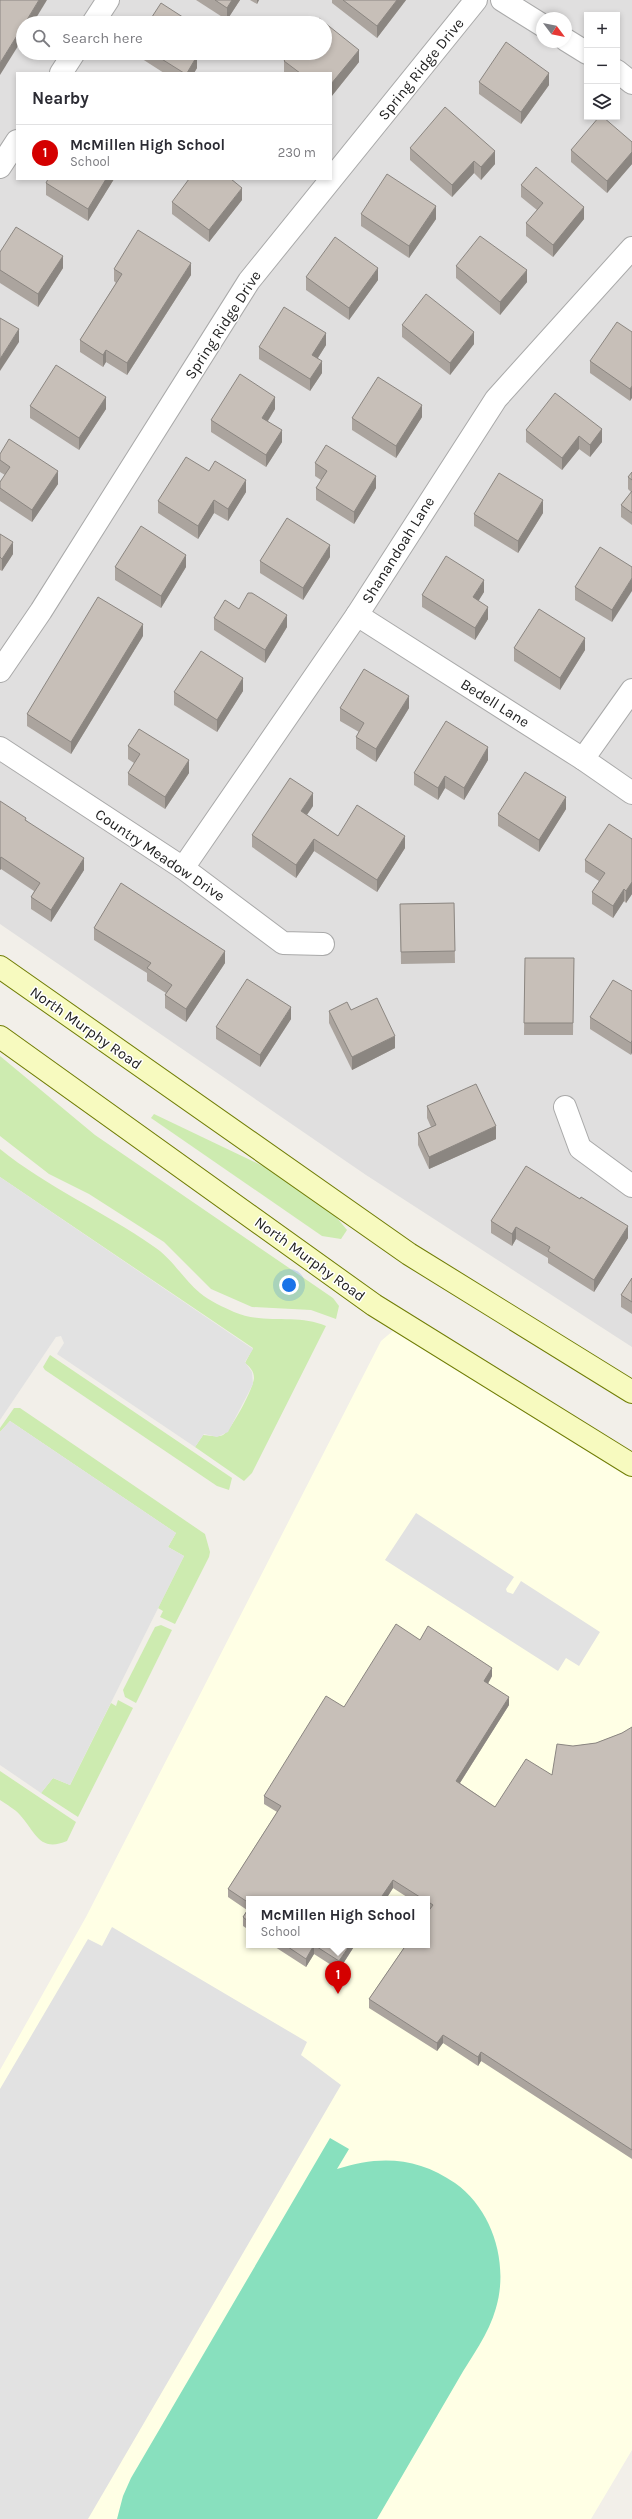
<!DOCTYPE html>
<html lang="en">
<head>
<meta charset="utf-8">
<style>
	:root { --surface:#fff; --page:#f7f7f7; --text:#2b2b33; --muted:#7c7c81; --line:#e1e1e2; --accent:#d40000 }
	body { margin:0; font-family:Karla,sans-serif; background:var(--page); color:var(--text) }
	.controls { position:absolute; right:12px; top:12px; display:grid; overflow:hidden; border-radius:0px; box-shadow:0 2px 6px #0003 }
	.controls button { width:36px; height:36px; display:grid; place-items:center; padding:0; border:0; border-bottom:1px solid var(--line); background:var(--surface); color:var(--text); font:20px sans-serif }
	.compass { position:absolute; left:536px; top:12px; width:36px; height:36px; border-radius:50%; background:var(--surface); box-shadow:0 2px 6px #0003; rotate:122deg }
	.you { position:absolute; left:289px; top:1285px; width:14px; height:14px; margin:-10px; border:3px solid #fff; border-radius:50%; background:#1a73e8; box-shadow:0 0 0 6px #1a73e833 }
	.badge { display:grid; place-items:center; width:26px; height:26px; border-radius:50%; background:var(--accent); color:#fff; font-size:13px; font-weight:700 }
	.pin { position:absolute; translate:-50% -33px; filter:drop-shadow(0 1px 2px #0008) }
	.pin::after { content:''; position:absolute; top:21px; width:14px; height:12px; background:inherit; clip-path:polygon(0 0,100% 0,50% 100%) }
	.popup { position:absolute; left:246px; top:1896px; width:184px; height:52px; box-sizing:border-box; display:grid; place-content:center; border-radius:0px; background:var(--surface); filter:drop-shadow(0 1px 3px #0005); font-size:13px; white-space:nowrap; color:var(--muted) }
	.popup b { font-size:15px; color:var(--text) }
	.popup::after { content:''; position:absolute; left:50%; top:100%; margin-left:-8px; border:8px solid transparent; border-top-color:var(--surface) }
	.list { margin:0; padding:0; list-style:none }
	h2 { display:flex; justify-content:space-between; align-items:center; height:52px; margin:0; padding:0 16px; font-size:17px }
	h2 small { font-size:13px; font-weight:400; color:var(--muted) }
	.list li { display:grid; grid-template-columns:26px 1fr auto; gap:12px; align-items:center; box-sizing:border-box; height:56px; padding:0 16px; border-top:1px solid var(--line) }
	.list b { display:block; font-size:15px; white-space:nowrap }
	.list p { margin:0; font-size:13px; white-space:nowrap; color:var(--muted) }
	.list em { font-size:13px; font-style:normal; color:var(--muted) }
	.icon { flex:none; width:22px; height:22px; fill:none; stroke:currentColor; stroke-width:2; stroke-linecap:round; stroke-linejoin:round }
	.map { position:relative; flex:none; width:632px; height:2519px; overflow:hidden }
	.search { position:absolute; background:var(--surface); box-shadow:0 2px 6px #0003; left:16px; top:16px; width:316px; height:44px; display:flex; align-items:center; gap:10px; box-sizing:border-box; padding:0 14px; border-radius:22px; color:var(--muted); font-size:15px }
	.panel { position:absolute; background:var(--surface); box-shadow:0 2px 6px #0003; left:16px; top:72px; width:316px; height:108px; border-radius:0px }
	.map>svg:first-child { display:block }
	.residential { fill:#e0dfdf; fill-rule:evenodd }
	.education { fill:#ffffe5; fill-rule:evenodd }
	.grass { fill:#cdebb0 }
	.pitch { fill:#88e0be }
	.parking { fill:#e2e2e2 }
	.lines { fill:none; stroke-linecap:round; stroke-linejoin:round }
	.street-casing { stroke:#a9a9a9; stroke-width:24 }
	.secondary-casing { stroke:#707d05; stroke-width:24 }
	.street { stroke:#fff; stroke-width:22 }
	.secondary { stroke:#f7fabf; stroke-width:22 }
	.wall { fill:#aba49e }
	.shaded-wall { fill:#8b8681 }
	.building { fill:#c7bfb8; stroke:#8b8681 }
	.labels { text-anchor:middle; stroke-width:3; stroke-linejoin:round; paint-order:stroke }
	.street-label { font-size:15px; fill:#222; stroke:#fff }
</style>
</head>
<body>
<div class="map">
<svg width="632" height="2519" viewBox="0 0 632 2519">
	<rect width="100%" height="100%" fill="#f2efe9"/>
	<path class="residential" d="M 0,0 L 632,0 L 632,1347 L 366,1175 L 0,924 ZM 587,15 L 617,15 L 617,117 L 587,117 ZM 542,18 L 566,18 L 566,42 L 542,42 ZM 23,23 L 325,23 L 325,53 L 23,53 ZM 17,73 L 331,73 L 331,179 L 17,179 Z"/>
	<path class="education" d="M 394,1330 L 406,1331 L 632,1477 L 632,2450 L 591,2519 L 0,2519 L 0,2070 L 86,1917 L 381,1341 ZM 249,1899 L 427,1899 L 427,1945 L 249,1945 Z"/>
	<g class="grass">
		<polygon points="0,1056 95,1135 333,1298 339,1306 336,1319 311,1310 252,1307 211,1289 164,1242 89,1194 49,1174 0,1136"/>
		<polygon points="154,1114 267,1168 332,1212 347,1230 341,1239 322,1236 151,1118"/>
		<path d="M 0,1149 C 47,1187 103,1211 153,1246 C 172,1258 183,1279 200,1293 C 210,1301 223,1307 234,1312 C 264,1325 297,1313 326,1326 L 252,1473 L 244,1481 L 195,1447 L 203,1435 C 210,1435 215,1438 223,1435 C 231,1431 254,1387 254,1378 C 254,1371 250,1367 245,1363 L 253,1348 L 0,1177 Z"/>
		<polygon points="50,1355 232,1478 229,1490 217,1486 45,1370 43,1367"/>
		<polygon points="14,1408 20,1408 205,1534 210,1552 209,1557 175,1624 160,1617 163,1611 158,1608 184,1556 168,1547 176,1533 10,1421 0,1432 0,1428"/>
		<polygon points="161,1625 172,1630 136,1703 125,1697 123,1690 155,1627"/>
		<polygon points="118,1700 133,1708 78,1817 41,1793 53,1778 70,1785 111,1703 116,1706"/>
		<path d="M 0,1771 L 76,1822 L 67,1841 C 39,1853 35,1831 20,1815 C 15,1809 7,1805 0,1800 Z"/>
	</g>
	<path class="pitch" d="M 330,2138 L 349,2149 L 337,2169 C 379,2155 418,2157 455,2183 C 493,2210 509,2264 496,2308 C 489,2334 471,2357 458,2380 C 431,2426 404,2473 377,2519 L 117,2519 L 123,2496 L 131,2478 Z"/>
	<g class="parking">
		<polygon points="0,1177 253,1349 245,1362 252,1372 253,1384 228,1432 217,1437 204,1434 195,1447 57,1354 64,1343 61,1336 56,1337 0,1420"/>
		<polygon points="10,1421 176,1533 168,1547 184,1556 70,1785 53,1778 41,1793 0,1765 0,1432"/>
		<polygon points="416,1513 514,1577 506,1589 507,1592 513,1594 521,1581 600,1632 579,1666 566,1658 558,1671 385,1560"/>
		<polygon points="112,1927 307,2042 301,2055 341,2085 88,2519 0,2519 0,2089 88,1939 102,1946"/>
	</g>
	<g class="lines">
		<defs>
			<g id="street">
				<polyline points="502,0 542,25"/>
				<polyline points="93,23 108,0"/>
				<polyline points="566,40 587,53"/>
				<polyline points="617,71 632,83"/>
				<polyline points="61,73 74,53"/>
				<polyline points="0,167 17,141"/>
				<polyline points="357,615 583,759 632,793"/>
				<polyline points="0,671 41,611 249,281 476,0"/>
				<polyline points="0,748 183,868 283,943 323,944"/>
				<polyline points="583,759 632,690"/>
				<polyline points="183,868 357,615 496,399 632,248"/>
				<polyline points="565,1107 580,1148 632,1186"/>
			</g>
			<g id="secondary">
				<polyline points="0,967 409,1254 632,1392"/>
				<polyline points="0,1037 374,1305 632,1465"/>
			</g>
		</defs>
		<use href="#street" class="street-casing"/>
		<use href="#secondary" class="secondary-casing"/>
		<use href="#street" class="street"/>
		<use href="#secondary" class="secondary"/>
	</g>
	<g class="wall">
		<polygon points="196,0 240,0 227,20"/>
		<polygon points="250,0 259,0 257,4"/>
		<polygon points="332,0 406,0 377,38 332,3"/>
		<polygon points="136,53 195,53 195,54 197,68 194,73 164,73 136,55"/>
		<polygon points="284,61 359,62 331,97 331,73 284,73"/>
		<polygon points="479,82 549,85 521,124 479,94"/>
		<polygon points="632,142 632,164 607,193 571,162 571,150"/>
		<polygon points="410,148 495,164 481,180 474,173 452,197 410,160"/>
		<polygon points="114,179 88,221 46,195 46,183"/>
		<polygon points="521,185 584,219 553,257 526,236 526,223 537,210 521,197"/>
		<polygon points="242,200 209,242 172,214 172,202"/>
		<polygon points="361,214 436,219 409,258 361,226"/>
		<polygon points="0,252 63,268 38,307 0,283"/>
		<polygon points="456,266 527,282 500,315 456,278"/>
		<polygon points="114,269 191,275 127,375 106,362 103,367 80,352 80,340 116,283 114,281"/>
		<polygon points="306,277 378,280 349,320 306,290"/>
		<polygon points="402,325 474,344 450,375 402,337"/>
		<polygon points="632,332 630,401 590,373 590,361"/>
		<polygon points="326,345 318,358 322,373 310,391 259,359 259,347"/>
		<polygon points="30,406 106,409 79,450 30,418"/>
		<polygon points="275,409 268,421 282,442 266,467 211,432 211,420"/>
		<polygon points="422,417 396,458 352,430 352,418"/>
		<polygon points="602,429 602,442 590,457 579,449 562,470 526,442 526,430"/>
		<polygon points="0,454 58,484 32,522 0,501 0,482 5,475 0,472"/>
		<polygon points="315,463 376,488 354,524 316,500 316,488 321,480 315,476"/>
		<polygon points="209,471 246,492 228,521 214,513 198,539 158,513 158,501"/>
		<polygon points="632,472 632,525 621,517 621,505 631,492 628,489 628,477"/>
		<polygon points="543,513 518,553 474,526 474,514"/>
		<polygon points="0,534 13,554 2,571 0,570"/>
		<polygon points="330,557 303,600 260,573 260,561"/>
		<polygon points="115,567 186,567 161,608 115,580"/>
		<polygon points="632,567 612,622 575,600 575,587"/>
		<polygon points="484,592 478,601 488,619 475,640 422,607 422,595"/>
		<polygon points="239,609 287,627 265,663 214,630 214,618"/>
		<polygon points="143,636 71,754 27,726 27,714"/>
		<polygon points="514,648 585,650 560,690 514,661"/>
		<polygon points="243,691 217,732 174,705 174,692"/>
		<polygon points="340,708 409,708 376,762 356,749 356,737 359,732 340,721"/>
		<polygon points="128,746 189,773 165,809 128,785 128,773 134,763 128,759"/>
		<polygon points="488,760 464,800 445,788 438,800 414,785 414,773"/>
		<polygon points="0,801 26,820 84,870 51,922 31,909 31,897 34,891 1,869 0,870"/>
		<polygon points="313,806 307,815 338,836 405,848 377,892 314,851 296,878 252,847 252,835"/>
		<polygon points="566,809 539,852 498,826 498,814"/>
		<polygon points="632,839 632,894 626,903 624,901 613,918 592,904 592,892 599,881 585,872 585,860"/>
		<polygon points="454,903 455,963 401,964 400,904"/>
		<polygon points="94,928 225,963 186,1022 165,1008 165,995 166,993 147,981 147,973 94,940"/>
		<polygon points="525,958 574,958 573,1035 524,1035"/>
		<polygon points="632,991 631,1055 590,1029 590,1017"/>
		<polygon points="351,1010 395,1048 352,1070 329,1023 329,1011"/>
		<polygon points="291,1019 260,1067 216,1039 216,1027"/>
		<polygon points="427,1106 496,1139 429,1169 418,1145 418,1133 431,1127 427,1118"/>
		<polygon points="491,1221 628,1238 594,1292 548,1263 548,1258 516,1239 512,1246 491,1233"/>
		<polygon points="632,1278 632,1314 621,1307 621,1295"/>
		<polygon points="420,1640 492,1676 488,1684 509,1705 460,1783 495,1807 552,1775 573,1746 596,1743 622,1733 632,1728 632,2159 481,2061 478,2066 443,2043 437,2051 369,2008 369,1999 429,1911 427,1910 427,1899 410,1899 393,1888 386,1899 249,1899 249,1930 243,1926 243,1917 247,1910 228,1897 228,1889 277,1812 264,1804 264,1796 344,1707"/>
		<polygon points="272,1945 355,1945 339,1970 314,1954 306,1967"/>
	</g>
	<g class="shaded-wall">
		<polygon points="39,0 47,0 33,23 25,23"/>
		<polygon points="232,0 240,0 227,20 227,8"/>
		<polygon points="257,0 259,0 257,4"/>
		<polygon points="397,0 406,0 377,38 377,26"/>
		<polygon points="23,26 23,38 0,75 0,63"/>
		<polygon points="359,50 359,62 331,97 331,84"/>
		<polygon points="197,56 197,68 194,73 187,73"/>
		<polygon points="549,73 549,85 521,124 521,112"/>
		<polygon points="495,151 495,164 481,180 481,167"/>
		<polygon points="632,152 632,164 607,193 607,181"/>
		<polygon points="474,161 474,173 452,197 452,185"/>
		<polygon points="106,179 114,179 88,221 88,209"/>
		<polygon points="242,188 242,200 209,242 209,230"/>
		<polygon points="436,206 436,219 409,258 409,246"/>
		<polygon points="584,207 584,219 553,257 553,245"/>
		<polygon points="63,256 63,268 38,307 38,294"/>
		<polygon points="191,263 191,275 127,375 127,363"/>
		<polygon points="378,268 378,280 349,320 349,308"/>
		<polygon points="527,270 527,282 500,315 500,302"/>
		<polygon points="19,329 19,342 0,371 0,359"/>
		<polygon points="474,332 474,344 450,375 450,363"/>
		<polygon points="326,333 326,345 312,367 312,355"/>
		<polygon points="106,350 106,362 103,367 103,355"/>
		<polygon points="322,361 322,373 310,391 310,379"/>
		<polygon points="632,386 632,398 630,401 630,389"/>
		<polygon points="106,397 106,409 79,450 79,438"/>
		<polygon points="275,397 275,409 262,430 262,418"/>
		<polygon points="422,405 422,417 396,458 396,446"/>
		<polygon points="602,429 602,442 590,457 590,445"/>
		<polygon points="282,430 282,442 266,467 266,455"/>
		<polygon points="579,436 579,449 562,470 562,458"/>
		<polygon points="58,471 58,484 32,522 32,510"/>
		<polygon points="376,476 376,488 354,524 354,512"/>
		<polygon points="246,480 246,492 228,521 228,509"/>
		<polygon points="214,500 214,513 198,539 198,526"/>
		<polygon points="543,500 543,513 518,553 518,541"/>
		<polygon points="13,542 13,554 2,571 2,559"/>
		<polygon points="330,545 330,557 303,600 303,588"/>
		<polygon points="186,555 186,567 161,608 161,596"/>
		<polygon points="632,578 632,591 612,622 612,610"/>
		<polygon points="484,580 484,592 473,610 473,597"/>
		<polygon points="488,607 488,619 475,640 475,628"/>
		<polygon points="287,615 287,627 265,663 265,650"/>
		<polygon points="143,624 143,636 71,754 71,742"/>
		<polygon points="585,638 585,650 560,690 560,678"/>
		<polygon points="243,678 243,691 217,732 217,720"/>
		<polygon points="409,696 409,708 376,762 376,749"/>
		<polygon points="488,747 488,760 464,800 464,788"/>
		<polygon points="189,760 189,773 165,809 165,797"/>
		<polygon points="445,776 445,788 438,800 438,788"/>
		<polygon points="313,793 313,806 301,823 301,811"/>
		<polygon points="566,797 566,809 539,852 539,840"/>
		<polygon points="405,836 405,848 377,892 377,880"/>
		<polygon points="314,839 314,851 296,878 296,865"/>
		<polygon points="1,857 1,869 0,870 0,858"/>
		<polygon points="84,858 84,870 51,922 51,910"/>
		<polygon points="632,882 632,894 626,903 626,891"/>
		<polygon points="624,889 624,901 613,918 613,906"/>
		<polygon points="225,951 225,963 186,1022 186,1009"/>
		<polygon points="291,1007 291,1019 260,1067 260,1055"/>
		<polygon points="395,1036 395,1048 352,1070 352,1057"/>
		<polygon points="632,1040 632,1053 631,1055 631,1043"/>
		<polygon points="496,1126 496,1139 429,1169 429,1157"/>
		<polygon points="628,1226 628,1238 594,1292 594,1280"/>
		<polygon points="516,1227 516,1239 512,1246 512,1234"/>
		<polygon points="492,1668 492,1676 484,1690 484,1681"/>
		<polygon points="509,1697 509,1705 456,1789 456,1781"/>
		<polygon points="393,1880 393,1888 386,1899 380,1899"/>
		<polygon points="314,1945 314,1954 306,1967 306,1959"/>
		<polygon points="350,1945 355,1945 339,1970 339,1961"/>
		<polygon points="443,2035 443,2043 437,2051 437,2043"/>
		<polygon points="481,2052 481,2061 478,2066 478,2057"/>
	</g>
	<g class="building">
		<polygon points="0,0 39,0 25,23 23,23 23,26 0,63"/>
		<polygon points="215,0 232,0 227,8"/>
		<polygon points="343,0 397,0 377,26"/>
		<polygon points="161,3 192,23 148,23"/>
		<polygon points="319,18 325,23 315,23"/>
		<polygon points="325,23 359,50 331,84 331,73 300,73 284,61 290,53 325,53"/>
		<polygon points="506,42 549,73 521,112 479,82"/>
		<polygon points="152,53 193,53 197,56 187,73 184,73"/>
		<polygon points="445,107 495,151 481,167 474,161 452,185 410,148"/>
		<polygon points="599,117 603,117 632,142 632,152 607,181 571,150"/>
		<polygon points="536,167 584,207 553,245 526,223 543,203 521,185"/>
		<polygon points="387,174 436,206 409,246 361,214"/>
		<polygon points="48,179 106,179 88,209 46,183"/>
		<polygon points="189,179 231,179 242,188 209,230 172,202"/>
		<polygon points="16,227 63,256 38,294 0,270 0,252"/>
		<polygon points="138,230 191,263 127,363 106,350 103,355 80,340 122,274 114,269"/>
		<polygon points="480,236 527,270 500,302 456,266"/>
		<polygon points="335,237 378,268 349,308 306,277"/>
		<polygon points="426,294 474,332 450,363 402,325"/>
		<polygon points="284,307 326,333 312,355 322,361 310,379 259,347"/>
		<polygon points="0,318 19,329 0,359"/>
		<polygon points="617,322 632,332 632,386 630,389 590,361"/>
		<polygon points="56,365 106,397 79,438 30,406"/>
		<polygon points="240,374 275,397 262,418 282,430 266,455 211,420"/>
		<polygon points="378,377 422,405 396,446 352,418"/>
		<polygon points="555,393 602,429 590,445 579,436 562,458 526,430"/>
		<polygon points="9,439 58,471 32,510 0,488 0,482 10,467 0,460 0,454"/>
		<polygon points="326,445 376,476 354,512 316,488 327,471 315,463"/>
		<polygon points="186,457 209,471 215,461 246,480 228,509 214,500 198,526 158,501"/>
		<polygon points="632,472 632,480 628,477"/>
		<polygon points="499,473 543,500 518,541 474,514"/>
		<polygon points="632,491 632,513 621,505"/>
		<polygon points="287,518 330,545 303,588 260,561"/>
		<polygon points="141,526 186,555 161,596 115,567"/>
		<polygon points="0,534 13,542 2,559 0,557"/>
		<polygon points="600,547 632,567 632,578 612,610 575,587"/>
		<polygon points="446,556 484,580 473,597 488,607 475,628 422,595"/>
		<polygon points="248,593 252,593 287,615 265,650 214,618 225,600 239,609"/>
		<polygon points="98,597 143,624 71,742 27,714"/>
		<polygon points="539,609 585,638 560,678 514,648"/>
		<polygon points="201,651 243,678 217,720 174,692"/>
		<polygon points="364,669 409,696 376,749 356,737 364,723 340,708"/>
		<polygon points="446,721 488,747 464,788 445,776 438,788 414,773"/>
		<polygon points="139,729 189,760 165,797 128,773 140,754 128,746"/>
		<polygon points="525,772 566,797 539,840 498,814"/>
		<polygon points="290,778 313,793 301,811 338,836 357,805 405,836 377,880 314,839 296,865 252,835"/>
		<polygon points="0,801 26,818 25,820 84,858 51,910 31,897 40,883 1,857 0,858"/>
		<polygon points="609,824 632,839 632,882 626,891 624,889 613,906 592,892 605,873 585,860"/>
		<polygon points="121,883 225,951 186,1009 165,995 172,985 147,968 151,963 94,928"/>
		<polygon points="454,903 455,951 401,952 400,904"/>
		<polygon points="525,958 574,958 573,1023 524,1023"/>
		<polygon points="247,979 291,1007 260,1055 216,1027"/>
		<polygon points="613,980 632,991 632,1040 631,1043 590,1017"/>
		<polygon points="377,998 395,1036 352,1057 329,1011 347,1002 351,1010"/>
		<polygon points="476,1084 496,1126 429,1157 418,1133 436,1125 427,1106"/>
		<polygon points="526,1166 580,1199 581,1197 628,1226 594,1280 548,1251 550,1247 516,1227 512,1234 491,1221"/>
		<polygon points="632,1278 632,1302 621,1295"/>
		<polygon points="396,1624 420,1640 428,1626 492,1668 484,1681 509,1697 456,1781 495,1807 526,1759 552,1775 557,1744 573,1746 596,1743 622,1733 632,1727 632,2150 481,2052 478,2057 443,2035 437,2043 369,1999 406,1945 427,1945 427,1913 433,1905 427,1901 427,1899 423,1899 393,1880 380,1899 249,1899 249,1903 228,1889 281,1806 264,1796 326,1696 344,1707"/>
		<polygon points="249,1908 249,1922 243,1917"/>
		<polygon points="285,1945 350,1945 339,1961 314,1945 306,1959"/>
	</g>
	<g class="labels">
		<g class="street-label">
			<text transform="translate(421 69) rotate(-51)" y="5">Spring Ridge Drive</text>
			<text transform="translate(223 325) rotate(-57)" y="5">Spring Ridge Drive</text>
			<text transform="translate(398 550) rotate(-58)" y="5">Shanandoah Lane</text>
			<text transform="translate(495 703) rotate(32)" y="5">Bedell Lane</text>
			<text transform="translate(160 855) rotate(34)" y="5">Country Meadow Drive</text>
			<text transform="translate(86 1028) rotate(35)" y="5">North Murphy Road</text>
			<text transform="translate(310 1259) rotate(36)" y="5">North Murphy Road</text>
		</g>
	</g>
</svg>
<div class="controls">
<button>+</button>
<button>−</button>
<button><svg class="icon" aria-label="layers" viewBox="0 0 24 24"><path d="M12 4l9 5-9 5-9-5zM3 14l9 5 9-5"/></svg></button>
</div>
<svg class="compass" viewBox="-18 -18 36 36"><path d="M0-13l5 13h-10z" fill="#e53935"/><path d="M0 13l5-13h-10z" fill="#7c7c81"/></svg>
<div class="you"></div>
<div class="pin badge" style="left:338px;top:1994px">1</div>
<div class="popup"><b>McMillen High School</b>School</div>
<div class="search"><svg class="icon" aria-label="search" viewBox="0 0 24 24"><circle cx="10" cy="10" r="6"/><path d="M15 15l6 6"/></svg>Search here</div>
<section class="panel">
<h2>Nearby<small></small></h2>
<ul class="list">
<li><span class="badge">1</span><div><b>McMillen High School</b><p>School</p></div><em>230 m</em></li>
</ul>
</section>
</div>
</body>
</html>
